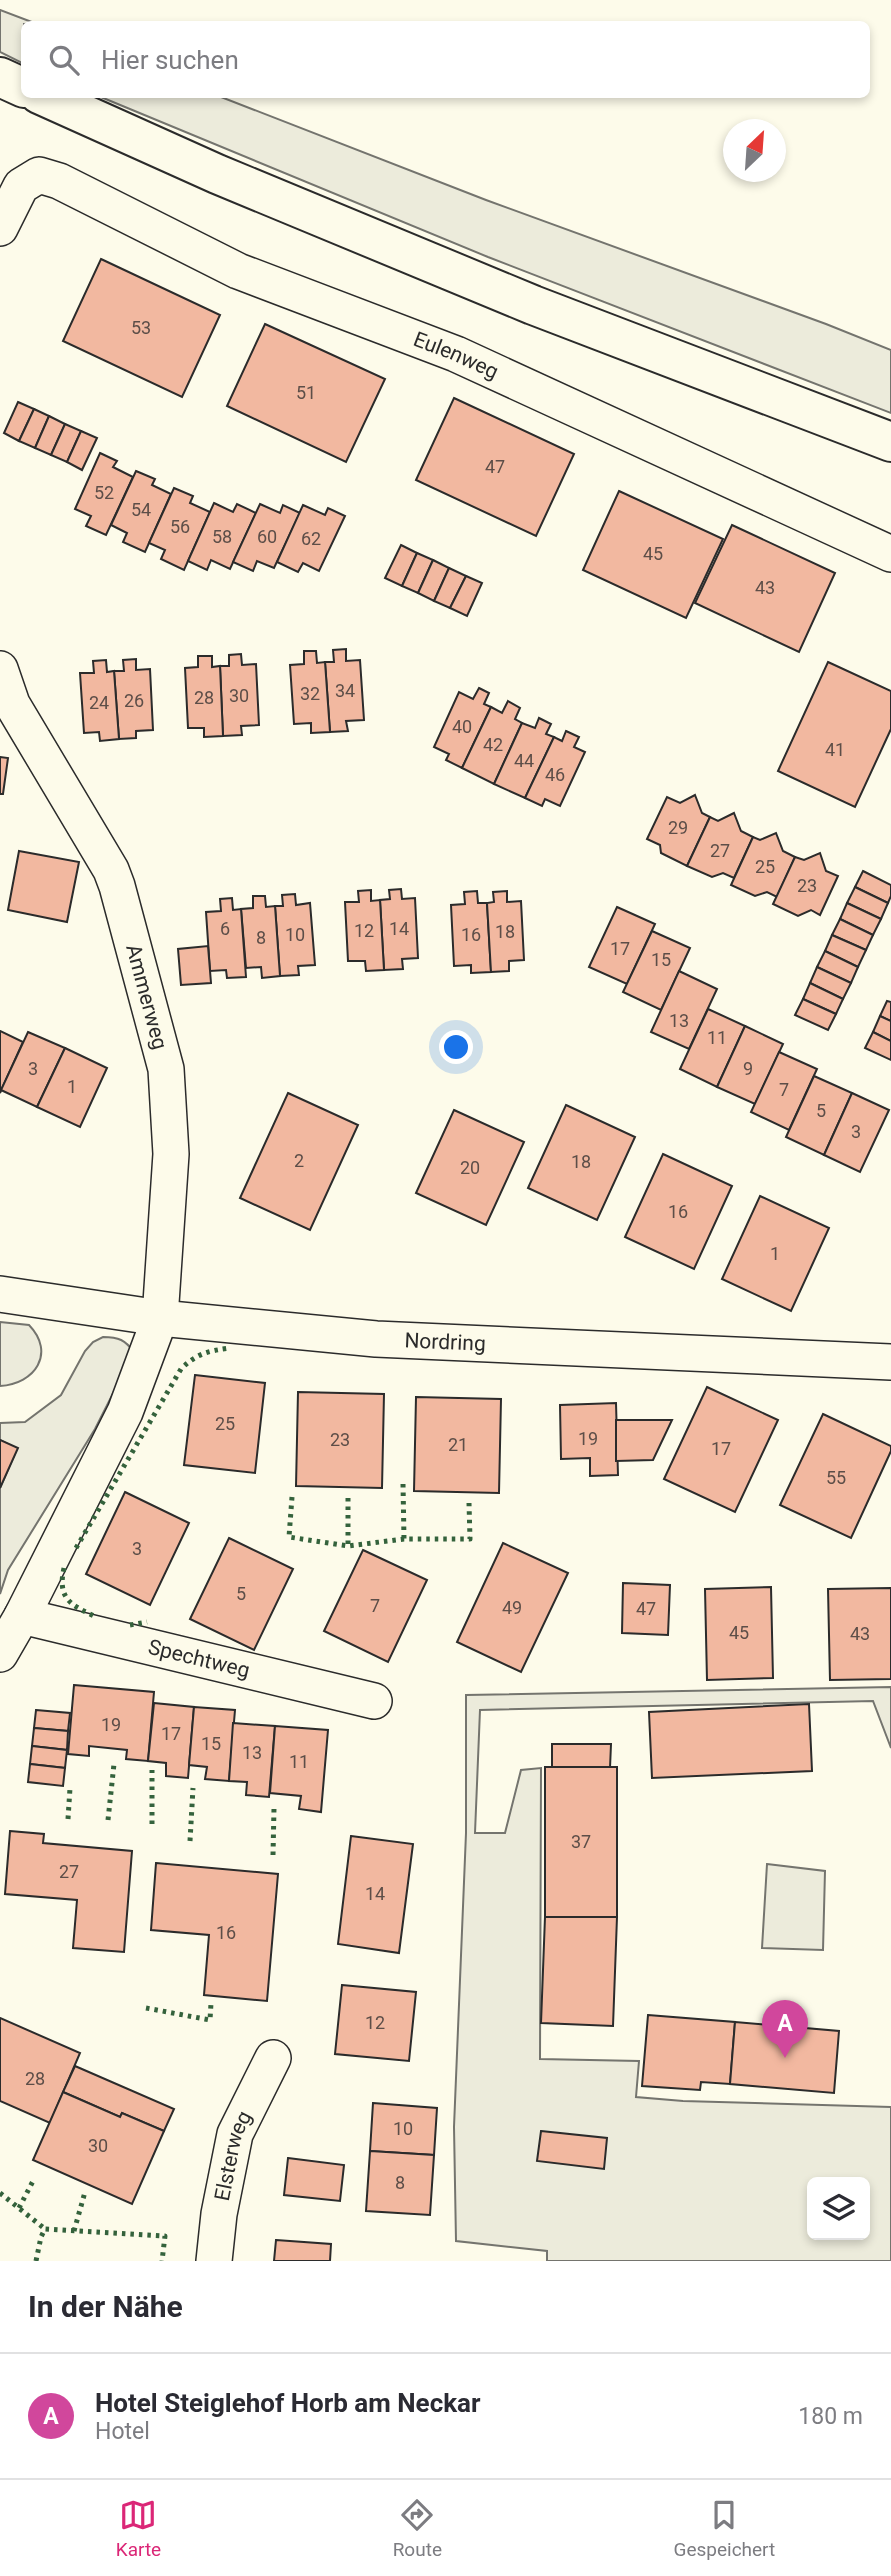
<!DOCTYPE html>
<html lang="de">
<head>
<meta charset="utf-8">
<style>
	:root { --surface:#fff; --page:#f7f7f7; --text:#2b2b33; --muted:#7c7c81; --line:#e1e1e2; --accent:#db2777 }
	body { margin:0; font-family:Roboto,sans-serif; background:var(--page); color:var(--text) }
	.controls { position:absolute; right:21px; bottom:21px; display:grid; overflow:hidden; border-radius:10px; box-shadow:0 4px 10px #0003 }
	.controls button { width:63px; height:63px; display:grid; place-items:center; padding:0; border:0; border-bottom:2px solid var(--line); background:var(--surface); color:var(--text); font:35px sans-serif }
	.compass { position:absolute; left:723px; top:119px; width:63px; height:63px; border-radius:50%; background:var(--surface); box-shadow:0 4px 10px #0003; rotate:25deg }
	.you { position:absolute; left:457px; top:1048px; width:24px; height:24px; margin:-18px; border:5px solid #fff; border-radius:50%; background:#1a73e8; box-shadow:0 0 0 10px #1a73e833 }
	.badge { display:grid; place-items:center; width:46px; height:46px; border-radius:50%; background:var(--accent); color:#fff; font-size:23px; font-weight:700 }
	.pin { position:absolute; translate:-50% -58px; filter:drop-shadow(0 2px 4px #0008) }
	.pin::after { content:''; position:absolute; top:37px; width:24px; height:21px; background:inherit; clip-path:polygon(0 0,100% 0,50% 100%) }
	.list { margin:0; padding:0; list-style:none }
	h2 { display:flex; justify-content:space-between; align-items:center; height:91px; margin:0; padding:0 28px; font-size:30px }
	h2 small { font-size:23px; font-weight:400; color:var(--muted) }
	.list li { display:grid; grid-template-columns:46px 1fr auto; gap:21px; align-items:center; box-sizing:border-box; height:126px; padding:0 28px; border-top:2px solid var(--line) }
	.list b { display:block; font-size:26px; white-space:nowrap }
	.list p { margin:0; font-size:23px; white-space:nowrap; color:var(--muted) }
	.list em { font-size:23px; font-style:normal; color:var(--muted) }
	.icon { flex:none; width:38px; height:38px; fill:none; stroke:currentColor; stroke-width:2; stroke-linecap:round; stroke-linejoin:round }
	.map { position:relative; flex:none; width:891px; height:2261px; overflow:hidden }
	.search { position:absolute; background:var(--surface); box-shadow:0 4px 10px #0003; left:21px; right:21px; top:21px; height:77px; display:flex; align-items:center; gap:18px; box-sizing:border-box; padding:0 24px; border-radius:10px; color:var(--muted); font-size:26px }
	.sheet { height:217px; background:var(--surface) }
	nav { display:flex; justify-content:space-around; align-items:center; box-sizing:border-box; height:98px; border-top:2px solid var(--line); background:var(--surface); font-size:19px; color:var(--muted) }
	nav a { display:grid; justify-items:center; gap:4px }
	nav .on { color:var(--accent) }
	.map>svg:first-child { display:block }
	.green { fill:#ecebdb; stroke:#74746e; stroke-width:2; fill-rule:evenodd }
	.building { fill:#f2b8a0; stroke:#2b2b2b; stroke-width:2 }
	.lines { fill:none; stroke-linecap:round; stroke-linejoin:round }
	.minor-casing { stroke:#2b2b2b; stroke-width:38 }
	.primary-casing { stroke:#2b2b2b; stroke-width:42 }
	.minor { stroke:#fdfbea; stroke-width:35 }
	.primary { stroke:#fdfbea; stroke-width:38 }
	.hedge { stroke:#34623c; stroke-width:5; stroke-dasharray:3.5 5; stroke-linecap:butt }
	.labels { text-anchor:middle; stroke-width:5; stroke-linejoin:round; paint-order:stroke }
	.number-label { font-size:18px; fill:#5d4e48 }
	.street-label { font-size:21px; fill:#2b2b2b; stroke:#fdfbea }
</style>
</head>
<body>
<div class="map">
<svg width="891" height="2261" viewBox="0 0 891 2261">
	<rect width="100%" height="100%" fill="#fdfbea"/>
	<g class="green">
		<polygon points="0,10 37,24 24,24 24,64 0,52"/>
		<polygon points="96,95 216,95 486,200 826,324 891,350 891,413 488,257"/>
		<path d="M 0,1322 L 29,1325 C 56,1353 35,1384 0,1386 Z"/>
		<path d="M 103,1337 C 119,1337 125,1340 134,1352 L 95,1429 L 8,1570 L 0,1594 L 0,1488 L 17,1449 L 0,1440 L 0,1423 L 25,1422 L 61,1395 L 85,1351 L 93,1342 Z"/>
		<path d="M 891,1687 L 891,1748 L 873,1701 L 480,1710 L 475,1833 L 505,1833 L 521,1770 L 541,1768 L 540,2059 L 639,2061 L 636,2097 L 683,2101 L 891,2107 L 891,2261 L 547,2261 L 547,2251 L 456,2241 L 454,2127 L 466,1833 L 466,1695 ZM 812,2182 L 865,2182 L 865,2235 L 812,2235 Z"/>
		<polygon points="767,1864 825,1871 823,1950 762,1948"/>
	</g>
	<g class="building">
		<polygon points="101,259 220,315 182,397 63,341"/>
		<polygon points="265,324 385,379 346,462 227,406"/>
		<polygon points="454,398 574,454 536,536 416,480"/>
		<polygon points="18,402 34,409 19,441 4,433"/>
		<polygon points="34,409 49,416 35,448 19,441"/>
		<polygon points="49,416 65,424 51,455 35,448"/>
		<polygon points="65,424 81,431 67,462 51,455"/>
		<polygon points="81,431 97,438 82,470 67,462"/>
		<polygon points="100,453 117,461 113,467 133,477 106,535 86,526 91,516 75,509"/>
		<polygon points="136,471 155,479 152,485 171,494 145,552 123,542 127,533 111,525"/>
		<polygon points="174,488 193,496 190,503 210,512 184,570 161,559 165,550 149,543"/>
		<polygon points="619,491 723,539 686,618 583,570"/>
		<polygon points="214,503 233,512 237,504 256,513 230,569 211,560 207,570 188,561"/>
		<polygon points="260,504 280,513 283,505 300,513 274,568 257,561 253,571 233,562"/>
		<polygon points="303,505 325,515 328,508 345,516 319,571 303,563 298,572 277,562"/>
		<polygon points="732,525 835,573 799,652 695,603"/>
		<polygon points="401,545 417,553 402,586 385,578"/>
		<polygon points="417,553 433,560 418,593 402,586"/>
		<polygon points="433,560 449,568 434,601 418,593"/>
		<polygon points="449,568 466,576 450,608 434,601"/>
		<polygon points="466,576 482,583 467,616 450,608"/>
		<polygon points="346,649 346,661 360,660 364,720 346,721 348,731 330,732 325,662 334,662 333,650"/>
		<polygon points="304,651 316,651 317,663 325,662 330,732 311,733 311,723 294,724 290,665 304,664"/>
		<polygon points="241,654 242,665 256,664 259,725 241,726 242,735 223,736 220,666 229,666 229,655"/>
		<polygon points="198,656 212,656 212,667 220,666 223,736 204,737 204,728 188,728 185,668 198,667"/>
		<polygon points="136,659 136,670 150,669 153,730 136,731 136,738 119,739 114,671 124,671 123,660"/>
		<polygon points="106,660 107,672 114,671 119,739 100,741 99,732 84,733 80,673 94,673 93,661"/>
		<polygon points="828,662 891,691 891,729 855,807 778,771"/>
		<polygon points="479,688 489,693 484,704 491,707 462,768 446,760 449,754 434,747 459,692 473,699"/>
		<polygon points="508,701 520,708 515,719 522,723 494,784 462,768 491,707 502,713"/>
		<polygon points="539,718 551,724 546,734 554,737 525,798 494,784 522,723 535,728"/>
		<polygon points="566,731 579,737 574,747 585,752 560,806 545,799 542,806 525,798 554,737 562,741"/>
		<polygon points="0,757 8,758 3,794 0,794"/>
		<polygon points="695,795 702,813 710,817 687,866 661,853 660,845 647,839 667,797 680,803"/>
		<polygon points="734,813 741,831 753,837 734,878 723,873 712,877 687,866 710,817 718,821"/>
		<polygon points="776,833 783,851 795,857 777,897 767,892 755,896 731,885 753,837 760,840"/>
		<polygon points="19,851 79,862 67,922 8,910"/>
		<polygon points="820,853 826,871 838,876 820,915 811,910 798,916 773,904 795,857 804,860"/>
		<polygon points="863,871 891,885 891,896 888,903 855,887"/>
		<polygon points="855,887 888,903 881,919 847,903"/>
		<polygon points="401,889 402,899 415,898 418,958 402,959 403,969 384,970 380,900 390,899 389,890"/>
		<polygon points="371,890 371,901 380,900 384,970 366,971 365,961 348,961 345,902 359,902 358,891"/>
		<polygon points="477,891 478,903 487,903 491,972 471,973 471,965 454,966 451,905 465,904 464,892"/>
		<polygon points="507,891 507,902 521,901 524,960 509,961 509,971 491,972 487,903 494,902 493,892"/>
		<polygon points="295,894 296,905 310,903 315,965 298,966 299,975 280,976 275,906 283,906 282,895"/>
		<polygon points="253,896 265,896 266,907 275,906 280,976 262,978 261,967 246,968 241,909 253,908"/>
		<polygon points="232,898 233,910 241,909 246,977 227,978 226,970 210,971 206,912 221,911 220,899"/>
		<polygon points="847,903 881,919 873,935 840,919"/>
		<polygon points="617,907 655,924 627,984 589,967"/>
		<polygon points="840,919 873,935 866,950 832,935"/>
		<polygon points="652,931 690,948 661,1010 623,992"/>
		<polygon points="832,935 866,950 858,967 825,951"/>
		<polygon points="208,946 211,983 181,985 178,949"/>
		<polygon points="825,951 858,967 851,983 817,967"/>
		<polygon points="817,967 851,983 843,999 810,983"/>
		<polygon points="679,971 717,989 689,1049 651,1032"/>
		<polygon points="810,983 843,999 836,1014 803,999"/>
		<polygon points="803,999 836,1014 828,1030 795,1015"/>
		<polygon points="887,1001 891,1002 891,1021 880,1016"/>
		<polygon points="708,1009 745,1026 717,1087 680,1069"/>
		<polygon points="880,1016 891,1021 891,1041 873,1032"/>
		<polygon points="745,1026 783,1044 755,1104 717,1087"/>
		<polygon points="0,1031 23,1042 0,1093"/>
		<polygon points="28,1032 65,1048 37,1107 1,1090"/>
		<polygon points="873,1032 891,1041 891,1060 865,1048"/>
		<polygon points="65,1048 107,1068 80,1127 37,1107"/>
		<polygon points="779,1052 817,1069 789,1130 751,1112"/>
		<polygon points="814,1076 852,1093 824,1155 786,1137"/>
		<polygon points="288,1093 358,1125 310,1230 240,1198"/>
		<polygon points="852,1093 889,1110 860,1172 824,1155"/>
		<polygon points="566,1105 635,1137 597,1220 528,1188"/>
		<polygon points="454,1110 524,1142 486,1225 416,1193"/>
		<polygon points="663,1154 732,1186 694,1269 625,1237"/>
		<polygon points="760,1196 829,1228 791,1311 722,1279"/>
		<polygon points="195,1375 265,1383 255,1473 184,1465"/>
		<polygon points="707,1387 778,1420 735,1512 664,1479"/>
		<polygon points="298,1392 384,1394 382,1488 296,1486"/>
		<polygon points="416,1397 501,1399 499,1493 414,1491"/>
		<polygon points="616,1403 618,1475 590,1476 590,1458 561,1459 560,1405"/>
		<polygon points="823,1414 891,1446 891,1451 851,1538 780,1505"/>
		<polygon points="616,1420 672,1420 653,1460 616,1461"/>
		<polygon points="0,1440 18,1448 0,1488"/>
		<polygon points="125,1492 189,1523 150,1605 86,1574"/>
		<polygon points="229,1538 293,1569 254,1650 190,1619"/>
		<polygon points="503,1543 568,1573 521,1672 457,1642"/>
		<polygon points="363,1550 427,1580 388,1662 324,1631"/>
		<polygon points="623,1583 670,1585 668,1635 622,1633"/>
		<polygon points="771,1587 773,1678 707,1680 705,1589"/>
		<polygon points="891,1588 891,1679 830,1680 828,1589"/>
		<polygon points="74,1685 154,1692 148,1761 126,1759 127,1750 89,1746 89,1756 68,1754"/>
		<polygon points="154,1703 194,1707 188,1778 166,1776 166,1763 148,1761"/>
		<polygon points="809,1704 812,1771 652,1778 649,1712"/>
		<polygon points="194,1707 235,1710 229,1781 205,1779 207,1767 189,1765"/>
		<polygon points="36,1710 70,1713 68,1731 34,1728"/>
		<polygon points="233,1723 275,1726 269,1797 246,1795 247,1782 229,1781"/>
		<polygon points="275,1726 328,1730 321,1812 299,1809 301,1796 270,1793"/>
		<polygon points="34,1728 68,1731 67,1750 32,1746"/>
		<polygon points="552,1744 611,1744 610,1768 552,1767"/>
		<polygon points="32,1746 67,1750 65,1768 30,1764"/>
		<polygon points="30,1764 65,1768 63,1786 28,1782"/>
		<rect x="545" y="1767" width="72" height="150"/>
		<polygon points="10,1831 44,1834 43,1843 132,1851 124,1952 73,1948 77,1900 5,1894"/>
		<polygon points="351,1836 413,1844 399,1953 338,1944"/>
		<polygon points="156,1863 278,1874 267,2001 204,1995 209,1935 151,1930"/>
		<polygon points="545,1917 617,1917 613,2026 541,2023"/>
		<polygon points="342,1985 416,1992 409,2061 335,2054"/>
		<polygon points="648,2015 735,2022 730,2084 701,2082 700,2090 642,2086"/>
		<polygon points="0,2018 80,2053 50,2123 0,2101"/>
		<polygon points="735,2022 839,2031 834,2093 730,2084"/>
		<polygon points="75,2066 174,2109 164,2131 122,2113 120,2117 63,2092"/>
		<polygon points="63,2092 120,2117 122,2113 164,2131 132,2204 33,2160"/>
		<polygon points="373,2103 437,2108 434,2155 370,2151"/>
		<polygon points="541,2131 607,2138 604,2169 537,2161"/>
		<polygon points="370,2151 434,2155 430,2215 366,2211"/>
		<polygon points="288,2158 344,2165 340,2201 284,2195"/>
		<polygon points="276,2240 331,2244 330,2261 274,2261"/>
	</g>
	<g class="lines">
		<defs>
			<g id="minor">
				<path id="s1" d="M 0,228 L 21,186 L 39,175 L 59,181 L 238,271 L 456,354 L 891,554"/>
				<path id="s2" d="M 0,669 L 12,704 L 111,870 L 117,886 L 166,1069 L 171,1154 L 160,1318 L 125,1412 L 22,1616 L 0,1654"/>
				<path id="s3" d="M 0,1294 L 160,1318 L 376,1339 L 891,1362"/>
				<path id="s4" d="M 22,1616 L 374,1701"/>
				<path id="s5" d="M 214,2261 L 219,2214 L 235,2134 L 273,2058"/>
			</g>
			<g id="primary">
				<polyline points="0,77 24,88"/>
				<polyline points="39,94 217,174 533,305 891,442"/>
			</g>
		</defs>
		<use href="#minor" class="minor-casing"/>
		<use href="#primary" class="primary-casing"/>
		<use href="#minor" class="minor"/>
		<use href="#primary" class="primary"/>
		<g class="hedge">
			<polyline points="403,1484 404,1539"/>
			<polyline points="292,1497 289,1537 348,1546 404,1539 470,1539 469,1503"/>
			<polyline points="348,1498 348,1546"/>
			<path d="M 76,1548 L 181,1369 C 197,1353 209,1351 230,1348"/>
			<path d="M 64,1568 C 57,1599 71,1605 96,1617"/>
			<polyline points="130,1625 147,1622"/>
			<polyline points="68,1819 70,1788"/>
			<polyline points="108,1820 114,1764"/>
			<polyline points="152,1824 152,1770"/>
			<polyline points="190,1841 193,1788"/>
			<polyline points="273,1855 274,1808"/>
			<polyline points="146,2008 210,2020 211,2003"/>
			<polyline points="0,2193 45,2229"/>
			<polyline points="19,2208 33,2181"/>
			<polyline points="74,2231 85,2192"/>
			<polyline points="36,2261 41,2237 45,2229 165,2236 162,2261"/>
		</g>
	</g>
	<g class="labels">
		<g class="number-label">
			<text x="141" y="334">53</text>
			<text x="306" y="399">51</text>
			<text x="495" y="473">47</text>
			<text x="104" y="499">52</text>
			<text x="141" y="516">54</text>
			<text x="180" y="533">56</text>
			<text x="222" y="543">58</text>
			<text x="267" y="543">60</text>
			<text x="311" y="545">62</text>
			<text x="653" y="560">45</text>
			<text x="765" y="594">43</text>
			<text x="345" y="697">34</text>
			<text x="310" y="700">32</text>
			<text x="239" y="702">30</text>
			<text x="204" y="704">28</text>
			<text x="134" y="707">26</text>
			<text x="99" y="709">24</text>
			<text x="462" y="733">40</text>
			<text x="493" y="751">42</text>
			<text x="835" y="756">41</text>
			<text x="524" y="767">44</text>
			<text x="555" y="781">46</text>
			<text x="678" y="834">29</text>
			<text x="720" y="857">27</text>
			<text x="765" y="873">25</text>
			<text x="807" y="892">23</text>
			<text x="225" y="935">6</text>
			<text x="399" y="935">14</text>
			<text x="364" y="937">12</text>
			<text x="505" y="938">18</text>
			<text x="295" y="941">10</text>
			<text x="471" y="941">16</text>
			<text x="261" y="944">8</text>
			<text x="620" y="955">17</text>
			<text x="661" y="966">15</text>
			<text x="679" y="1027">13</text>
			<text x="717" y="1044">11</text>
			<text x="33" y="1075">3</text>
			<text x="748" y="1075">9</text>
			<text x="72" y="1093">1</text>
			<text x="784" y="1096">7</text>
			<text x="821" y="1117">5</text>
			<text x="856" y="1138">3</text>
			<text x="299" y="1167">2</text>
			<text x="581" y="1168">18</text>
			<text x="470" y="1174">20</text>
			<text x="678" y="1218">16</text>
			<text x="775" y="1260">1</text>
			<text x="225" y="1430">25</text>
			<text x="588" y="1445">19</text>
			<text x="340" y="1446">23</text>
			<text x="458" y="1451">21</text>
			<text x="721" y="1455">17</text>
			<text x="836" y="1484">55</text>
			<text x="137" y="1555">3</text>
			<text x="241" y="1600">5</text>
			<text x="375" y="1612">7</text>
			<text x="512" y="1614">49</text>
			<text x="646" y="1615">47</text>
			<text x="739" y="1639">45</text>
			<text x="860" y="1640">43</text>
			<text x="111" y="1731">19</text>
			<text x="171" y="1740">17</text>
			<text x="211" y="1750">15</text>
			<text x="252" y="1759">13</text>
			<text x="299" y="1768">11</text>
			<text x="581" y="1848">37</text>
			<text x="69" y="1878">27</text>
			<text x="375" y="1900">14</text>
			<text x="226" y="1939">16</text>
			<text x="375" y="2029">12</text>
			<text x="35" y="2085">28</text>
			<text x="403" y="2135">10</text>
			<text x="98" y="2152">30</text>
			<text x="400" y="2189">8</text>
		</g>
		<g class="street-label">
			<text dy="7" stroke="none"><textPath href="#s1" startOffset="523">Eulenweg</textPath></text>
			<text dy="7" stroke="none"><textPath href="#s2" startOffset="362">Ammerweg</textPath></text>
			<text dy="7" stroke="none"><textPath href="#s3" startOffset="448">Nordring</textPath></text>
			<text dy="7" stroke="none"><textPath href="#s4" startOffset="182">Spechtweg</textPath></text>
			<text dy="7" stroke="none"><textPath href="#s5" startOffset="107">Elsterweg</textPath></text>
		</g>
	</g>
</svg>
<div class="controls">
<button><svg class="icon" aria-label="layers" viewBox="0 0 24 24"><path d="M12 4l9 5-9 5-9-5zM3 14l9 5 9-5"/></svg></button>
</div>
<svg class="compass" viewBox="-18 -18 36 36"><path d="M0-13l5 13h-10z" fill="#e53935"/><path d="M0 13l5-13h-10z" fill="#7c7c81"/></svg>
<div class="you"></div>
<div class="pin badge" style="left:785px;top:2058px;background:#d1479c">A</div>
<div class="search"><svg class="icon" aria-label="search" viewBox="0 0 24 24"><circle cx="10" cy="10" r="6"/><path d="M15 15l6 6"/></svg>Hier suchen</div>
</div>
<section class="sheet">
<h2>In der Nähe<small></small></h2>
<ul class="list">
<li><span class="badge" style="background:#d1479c">A</span><div><b>Hotel Steiglehof Horb am Neckar</b><p>Hotel</p></div><em>180 m</em></li>
</ul>
</section>
<nav>
<a class="on"><svg class="icon" aria-label="map" viewBox="0 0 24 24"><path d="M3 6l6-2 6 2 6-2v14l-6 2-6-2-6 2zM9 4v14M15 6v14"/></svg>Karte</a>
<a><svg class="icon" aria-label="directions" viewBox="0 0 24 24"><path d="M12 3l9 9-9 9-9-9zM9 14v-3h6M13 9l2 2-2 2"/></svg>Route</a>
<a><svg class="icon" aria-label="saved" viewBox="0 0 24 24"><path d="M7 4h10v16l-5-4-5 4z"/></svg>Gespeichert</a>
</nav>
</body>
</html>
